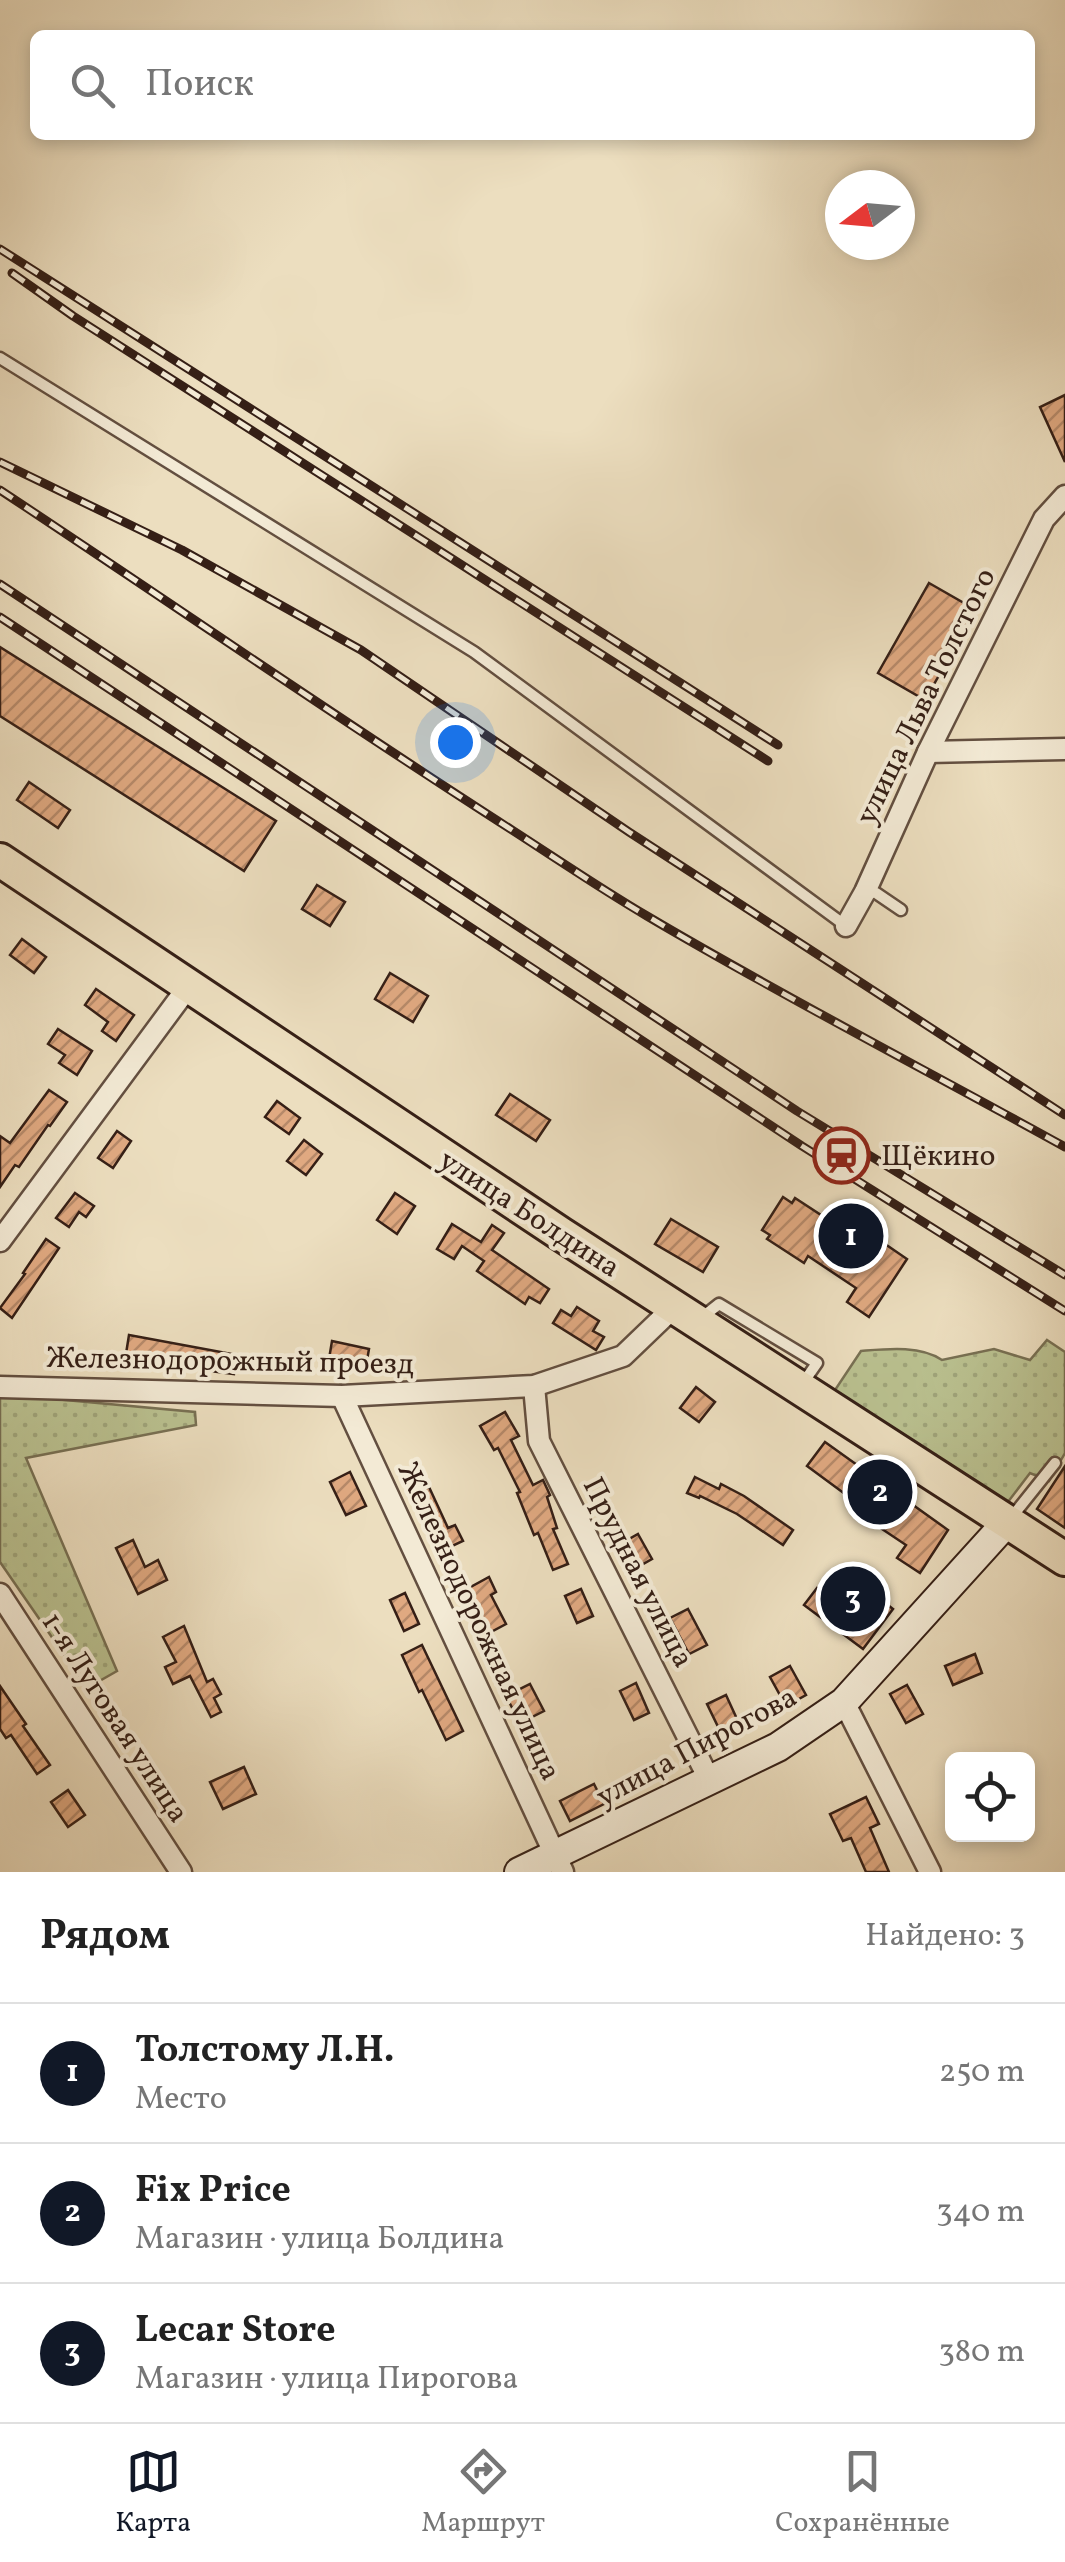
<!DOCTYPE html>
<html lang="ru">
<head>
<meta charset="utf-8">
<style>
	:root { --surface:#fff; --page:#f2f2f2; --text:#222; --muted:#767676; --line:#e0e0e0; --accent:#111827 }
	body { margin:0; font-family:Vollkorn,serif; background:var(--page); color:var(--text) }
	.controls { position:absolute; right:30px; bottom:30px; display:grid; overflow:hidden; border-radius:15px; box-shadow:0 5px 15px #0003 }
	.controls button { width:90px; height:90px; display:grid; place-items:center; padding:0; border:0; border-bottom:2px solid var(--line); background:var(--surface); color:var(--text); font:50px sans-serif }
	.compass { position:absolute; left:825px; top:170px; width:90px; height:90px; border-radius:50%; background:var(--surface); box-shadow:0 5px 15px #0003; rotate:254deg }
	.you { position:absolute; left:455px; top:742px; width:35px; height:35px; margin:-25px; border:8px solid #fff; border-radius:50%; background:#1a73e8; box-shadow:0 0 0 15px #1a73e833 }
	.badge { display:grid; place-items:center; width:65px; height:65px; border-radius:50%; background:var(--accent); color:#fff; font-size:32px; font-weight:700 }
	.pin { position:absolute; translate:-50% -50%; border:5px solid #fff; box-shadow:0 2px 10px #0006 }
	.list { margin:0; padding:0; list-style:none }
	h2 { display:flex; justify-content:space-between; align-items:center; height:130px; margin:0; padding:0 40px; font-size:42px }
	h2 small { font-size:32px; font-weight:400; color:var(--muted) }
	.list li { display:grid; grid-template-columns:65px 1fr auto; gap:30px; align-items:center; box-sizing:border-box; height:140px; padding:0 40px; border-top:2px solid var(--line) }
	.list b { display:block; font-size:38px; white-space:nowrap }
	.list p { margin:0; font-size:32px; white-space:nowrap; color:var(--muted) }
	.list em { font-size:32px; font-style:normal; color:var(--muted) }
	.icon { flex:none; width:55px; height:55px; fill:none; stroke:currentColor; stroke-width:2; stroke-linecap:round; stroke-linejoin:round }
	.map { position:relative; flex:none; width:1065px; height:1872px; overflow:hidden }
	.search { position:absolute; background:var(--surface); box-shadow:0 5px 15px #0003; left:30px; right:30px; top:30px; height:110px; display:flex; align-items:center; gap:25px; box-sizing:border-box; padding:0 35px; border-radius:15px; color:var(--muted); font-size:38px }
	.sheet { height:550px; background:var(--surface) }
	nav { display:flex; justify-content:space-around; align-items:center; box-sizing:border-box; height:140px; border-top:2px solid var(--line); background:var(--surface); font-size:28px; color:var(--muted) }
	nav a { display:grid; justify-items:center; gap:5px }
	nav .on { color:var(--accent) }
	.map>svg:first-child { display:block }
	.grass { fill:url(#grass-dots); stroke:#787053; stroke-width:2.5 }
	.building { fill:url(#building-hatch); stroke:#351f16; stroke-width:2.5 }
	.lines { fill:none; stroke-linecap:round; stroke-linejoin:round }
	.lane-casing { stroke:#634f40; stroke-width:15 }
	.street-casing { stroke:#634f40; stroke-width:25 }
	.secondary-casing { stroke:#351f16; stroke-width:32 }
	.primary-casing { stroke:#351f16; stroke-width:38 }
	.lane { stroke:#f3ead5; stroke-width:10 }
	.street { stroke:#f3ead5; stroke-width:20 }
	.secondary { stroke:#f3ead5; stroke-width:28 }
	.primary { stroke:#ecdebf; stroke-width:32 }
	.rail-casing { stroke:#351f16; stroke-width:9 }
	.rail { stroke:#f3ead5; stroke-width:5; stroke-dasharray:15; stroke-linecap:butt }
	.labels { text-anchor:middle; stroke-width:8; stroke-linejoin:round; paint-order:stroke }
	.street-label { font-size:30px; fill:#351f16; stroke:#f3ead5 }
	.poi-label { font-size:30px; fill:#351f16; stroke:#f3ead5; text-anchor:start }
</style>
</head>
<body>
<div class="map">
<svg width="1065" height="1872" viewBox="0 0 1065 1872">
	<defs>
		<pattern id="grass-dots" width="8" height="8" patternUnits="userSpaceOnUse" patternTransform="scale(2.5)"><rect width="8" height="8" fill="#bac190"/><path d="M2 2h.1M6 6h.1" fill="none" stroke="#a0a57b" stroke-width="1.8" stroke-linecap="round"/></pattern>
		<pattern id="building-hatch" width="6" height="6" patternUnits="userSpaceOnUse" patternTransform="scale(2.5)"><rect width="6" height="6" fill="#e0a981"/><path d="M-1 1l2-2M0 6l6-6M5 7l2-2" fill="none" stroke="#b68969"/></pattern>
	</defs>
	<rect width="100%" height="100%" fill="#ecdebf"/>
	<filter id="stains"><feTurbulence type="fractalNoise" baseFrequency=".002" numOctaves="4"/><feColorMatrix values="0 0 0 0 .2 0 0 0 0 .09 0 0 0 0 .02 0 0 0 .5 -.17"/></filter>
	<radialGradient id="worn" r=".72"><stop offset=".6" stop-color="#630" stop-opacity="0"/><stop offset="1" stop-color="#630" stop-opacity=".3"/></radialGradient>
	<g class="grass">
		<path d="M 1047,1340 L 1065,1352 L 1065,1453 L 1049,1481 L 1030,1473 L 1001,1511 L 827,1402 L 861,1351 C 886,1349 920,1345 942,1360 L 994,1349 L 1030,1360 Z"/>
		<polygon points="0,1394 195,1412 196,1425 26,1458 117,1671 87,1688 0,1562"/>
	</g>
	<g class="building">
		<polygon points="1065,395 1065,462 1040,407"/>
		<polygon points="929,583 976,610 925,700 878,673"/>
		<polygon points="0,647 276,821 244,871 0,716"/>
		<polygon points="29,782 70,810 58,828 17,800"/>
		<polygon points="317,885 345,902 330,926 302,909"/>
		<polygon points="22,939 46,957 34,973 10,955"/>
		<polygon points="390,973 428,996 413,1022 375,999"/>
		<polygon points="96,989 134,1015 116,1041 102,1031 108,1022 85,1005"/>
		<polygon points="58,1029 92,1051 77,1075 59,1063 65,1055 48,1044"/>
		<polygon points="49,1090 67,1102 50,1126 48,1125 19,1167 15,1165 0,1187 0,1136 10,1143"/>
		<polygon points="510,1094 550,1120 536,1141 496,1115"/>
		<polygon points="277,1101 300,1118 289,1134 265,1117"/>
		<polygon points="117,1131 131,1141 113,1168 98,1158"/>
		<polygon points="304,1140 322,1154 306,1175 287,1161"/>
		<polygon points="75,1193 94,1206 86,1217 79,1212 69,1227 56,1218"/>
		<polygon points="395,1193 415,1206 397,1234 377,1220"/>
		<polygon points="783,1197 792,1203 795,1198 830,1221 827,1226 875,1258 885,1244 907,1259 869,1317 847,1302 856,1288 808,1256 804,1263 767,1239 770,1235 762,1230"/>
		<polygon points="671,1219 718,1247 703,1272 655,1244"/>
		<polygon points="452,1224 481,1242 492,1225 504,1233 492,1250 549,1289 540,1303 529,1297 525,1304 477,1271 484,1261 462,1246 454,1259 437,1249"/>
		<polygon points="46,1239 59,1248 12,1318 0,1308 25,1274 23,1273"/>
		<polygon points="577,1307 599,1321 593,1331 604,1337 596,1350 553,1323 561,1310 571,1316"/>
		<polygon points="129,1335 237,1355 234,1374 125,1360"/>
		<polygon points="332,1341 369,1349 366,1366 329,1359"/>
		<polygon points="696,1387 715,1402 699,1422 680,1408"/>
		<polygon points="505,1412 519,1436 511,1440 533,1485 543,1480 550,1495 547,1497 557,1528 553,1529 568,1564 553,1570 538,1533 534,1535 517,1493 520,1492 498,1448 494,1450 480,1426"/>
		<polygon points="825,1442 948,1530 920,1573 897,1558 906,1545 879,1527 883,1522 807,1466"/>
		<polygon points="1065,1466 1065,1528 1037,1509"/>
		<polygon points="350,1472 366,1506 346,1515 330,1482"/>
		<polygon points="695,1477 719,1489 721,1484 744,1496 793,1530 783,1545 737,1514 700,1496 699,1498 687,1493"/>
		<polygon points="429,1487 448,1528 455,1525 463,1541 437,1553 430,1537 433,1536 413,1494"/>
		<polygon points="638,1534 652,1559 636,1568 622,1543"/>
		<polygon points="133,1540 145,1567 158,1560 167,1580 138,1594 116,1548"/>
		<polygon points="843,1570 893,1609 863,1649 804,1605 817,1588 825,1594"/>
		<polygon points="489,1577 496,1592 491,1595 506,1624 489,1633 467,1589"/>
		<polygon points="581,1589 593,1616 577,1623 565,1596"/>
		<polygon points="405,1593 419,1624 404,1631 390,1600"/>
		<polygon points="688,1609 707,1645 689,1654 670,1618"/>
		<polygon points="184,1626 207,1682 213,1679 221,1694 214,1698 221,1712 211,1717 190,1676 173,1684 165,1667 176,1662 163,1637"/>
		<polygon points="422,1645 463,1731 446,1740 422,1690 419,1692 402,1655"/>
		<polygon points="975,1654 982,1673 953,1685 945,1666"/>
		<polygon points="790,1666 806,1695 786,1706 770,1677"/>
		<polygon points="636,1683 649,1713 634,1720 620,1691"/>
		<polygon points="530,1684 544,1711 520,1723 506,1696"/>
		<polygon points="907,1685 923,1714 906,1723 890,1694"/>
		<polygon points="0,1686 26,1724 23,1726 50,1765 37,1774 11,1735 6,1738 0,1729"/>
		<polygon points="726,1695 742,1730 724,1739 707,1704"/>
		<polygon points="244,1767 256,1794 223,1809 210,1782"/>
		<polygon points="594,1784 604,1804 570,1821 560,1801"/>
		<polygon points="68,1790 85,1815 68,1827 51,1802"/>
		<polygon points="866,1797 879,1824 870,1828 889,1872 866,1872 851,1838 843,1841 830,1814"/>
	</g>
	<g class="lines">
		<defs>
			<g id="lane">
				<polyline points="0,358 474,652 846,926"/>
				<polyline points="866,892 876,893 901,910"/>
				<polyline points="700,1319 719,1304 817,1363 803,1383"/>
				<polyline points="1011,1518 1055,1463"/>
			</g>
			<g id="street">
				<polyline points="928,752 1065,749"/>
				<polyline points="846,926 865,892 928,752 1044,519 1065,496"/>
				<polyline points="0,1241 188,987"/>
				<polyline points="534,1386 539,1441 710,1781"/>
				<polyline points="0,1387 342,1396 534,1386 623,1356 674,1307"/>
				<polyline points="342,1396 563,1872"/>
				<polyline points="0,1594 181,1872"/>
				<polyline points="844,1702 930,1872"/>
			</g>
			<polyline id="secondary" points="519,1872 778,1747 844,1702 1007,1522"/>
			<polyline id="primary" points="0,860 561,1234 1065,1559"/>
		</defs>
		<use href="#lane" class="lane-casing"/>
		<use href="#street" class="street-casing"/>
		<use href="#secondary" class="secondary-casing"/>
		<use href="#primary" class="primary-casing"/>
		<use href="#lane" class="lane"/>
		<use href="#street" class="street"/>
		<use href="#secondary" class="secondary"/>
		<use href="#primary" class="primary"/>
		<defs>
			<g id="rail">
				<polyline points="0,249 778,745"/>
				<polyline points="12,273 73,316 768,761"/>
				<polyline points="0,462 182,550 361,650 629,832 1065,1115"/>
				<path d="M 0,490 C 171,603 340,720 512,830 C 557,859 601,889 647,916 C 784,997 926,1070 1065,1147"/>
				<polyline points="0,584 797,1111 1065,1275"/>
				<polyline points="0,617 802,1146 1065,1311"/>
			</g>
		</defs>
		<use href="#rail" class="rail-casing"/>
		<use href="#rail" class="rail"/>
	</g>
	<defs>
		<symbol id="station-ring" viewBox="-11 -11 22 22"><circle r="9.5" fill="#f3ead5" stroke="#8f2418" stroke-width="1.5"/><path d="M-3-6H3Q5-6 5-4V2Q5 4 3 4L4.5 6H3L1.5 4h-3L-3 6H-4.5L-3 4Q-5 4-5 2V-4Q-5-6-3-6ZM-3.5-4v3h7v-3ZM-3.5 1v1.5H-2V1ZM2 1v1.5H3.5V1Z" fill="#8f2418"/></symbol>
	</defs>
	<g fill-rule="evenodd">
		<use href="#station-ring" x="810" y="1124" width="63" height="63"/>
	</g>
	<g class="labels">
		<g class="street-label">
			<text transform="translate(925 696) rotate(-64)" y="10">улица Льва Толстого</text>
			<text transform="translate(530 1213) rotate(33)" y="10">улица Болдина</text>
			<text transform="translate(230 1360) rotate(1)" y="10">Железнодорожный проезд</text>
			<text transform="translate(639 1572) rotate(63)" y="10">Прудная улица</text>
			<text transform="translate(480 1621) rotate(65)" y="10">Железнодорожная улица</text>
			<text transform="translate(116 1717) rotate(57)" y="10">1-я Луговая улица</text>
			<text transform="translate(696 1746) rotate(-28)" y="10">улица Пирогова</text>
		</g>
		<g class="poi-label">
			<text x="881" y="1165">Щёкино</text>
		</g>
	</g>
	<rect width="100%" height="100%" filter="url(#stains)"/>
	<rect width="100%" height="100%" fill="url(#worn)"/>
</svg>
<div class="controls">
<button><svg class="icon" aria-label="locate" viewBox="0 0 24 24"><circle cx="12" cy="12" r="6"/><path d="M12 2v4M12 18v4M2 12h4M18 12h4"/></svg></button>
</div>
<svg class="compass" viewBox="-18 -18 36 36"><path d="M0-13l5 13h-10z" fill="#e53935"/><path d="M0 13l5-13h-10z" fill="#767676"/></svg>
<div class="you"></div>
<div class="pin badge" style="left:851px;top:1236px">1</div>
<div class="pin badge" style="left:880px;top:1492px">2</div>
<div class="pin badge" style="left:853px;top:1599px">3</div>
<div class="search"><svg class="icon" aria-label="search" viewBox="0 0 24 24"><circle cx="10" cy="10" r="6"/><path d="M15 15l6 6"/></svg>Поиск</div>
</div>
<section class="sheet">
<h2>Рядом<small>Найдено: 3</small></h2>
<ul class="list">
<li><span class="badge">1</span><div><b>Толстому Л.Н.</b><p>Место</p></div><em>250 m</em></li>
<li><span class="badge">2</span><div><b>Fix Price</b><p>Магазин · улица Болдина</p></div><em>340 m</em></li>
<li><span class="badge">3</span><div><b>Lecar Store</b><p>Магазин · улица Пирогова</p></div><em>380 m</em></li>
</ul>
</section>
<nav>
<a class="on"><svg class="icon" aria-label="map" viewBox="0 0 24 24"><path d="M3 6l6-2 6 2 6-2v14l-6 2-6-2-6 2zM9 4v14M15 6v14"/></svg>Карта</a>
<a><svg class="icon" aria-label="directions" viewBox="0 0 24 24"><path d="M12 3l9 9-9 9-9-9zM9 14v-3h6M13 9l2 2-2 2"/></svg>Маршрут</a>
<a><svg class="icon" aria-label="saved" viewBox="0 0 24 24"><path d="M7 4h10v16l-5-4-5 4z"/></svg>Сохранённые</a>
</nav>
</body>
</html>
